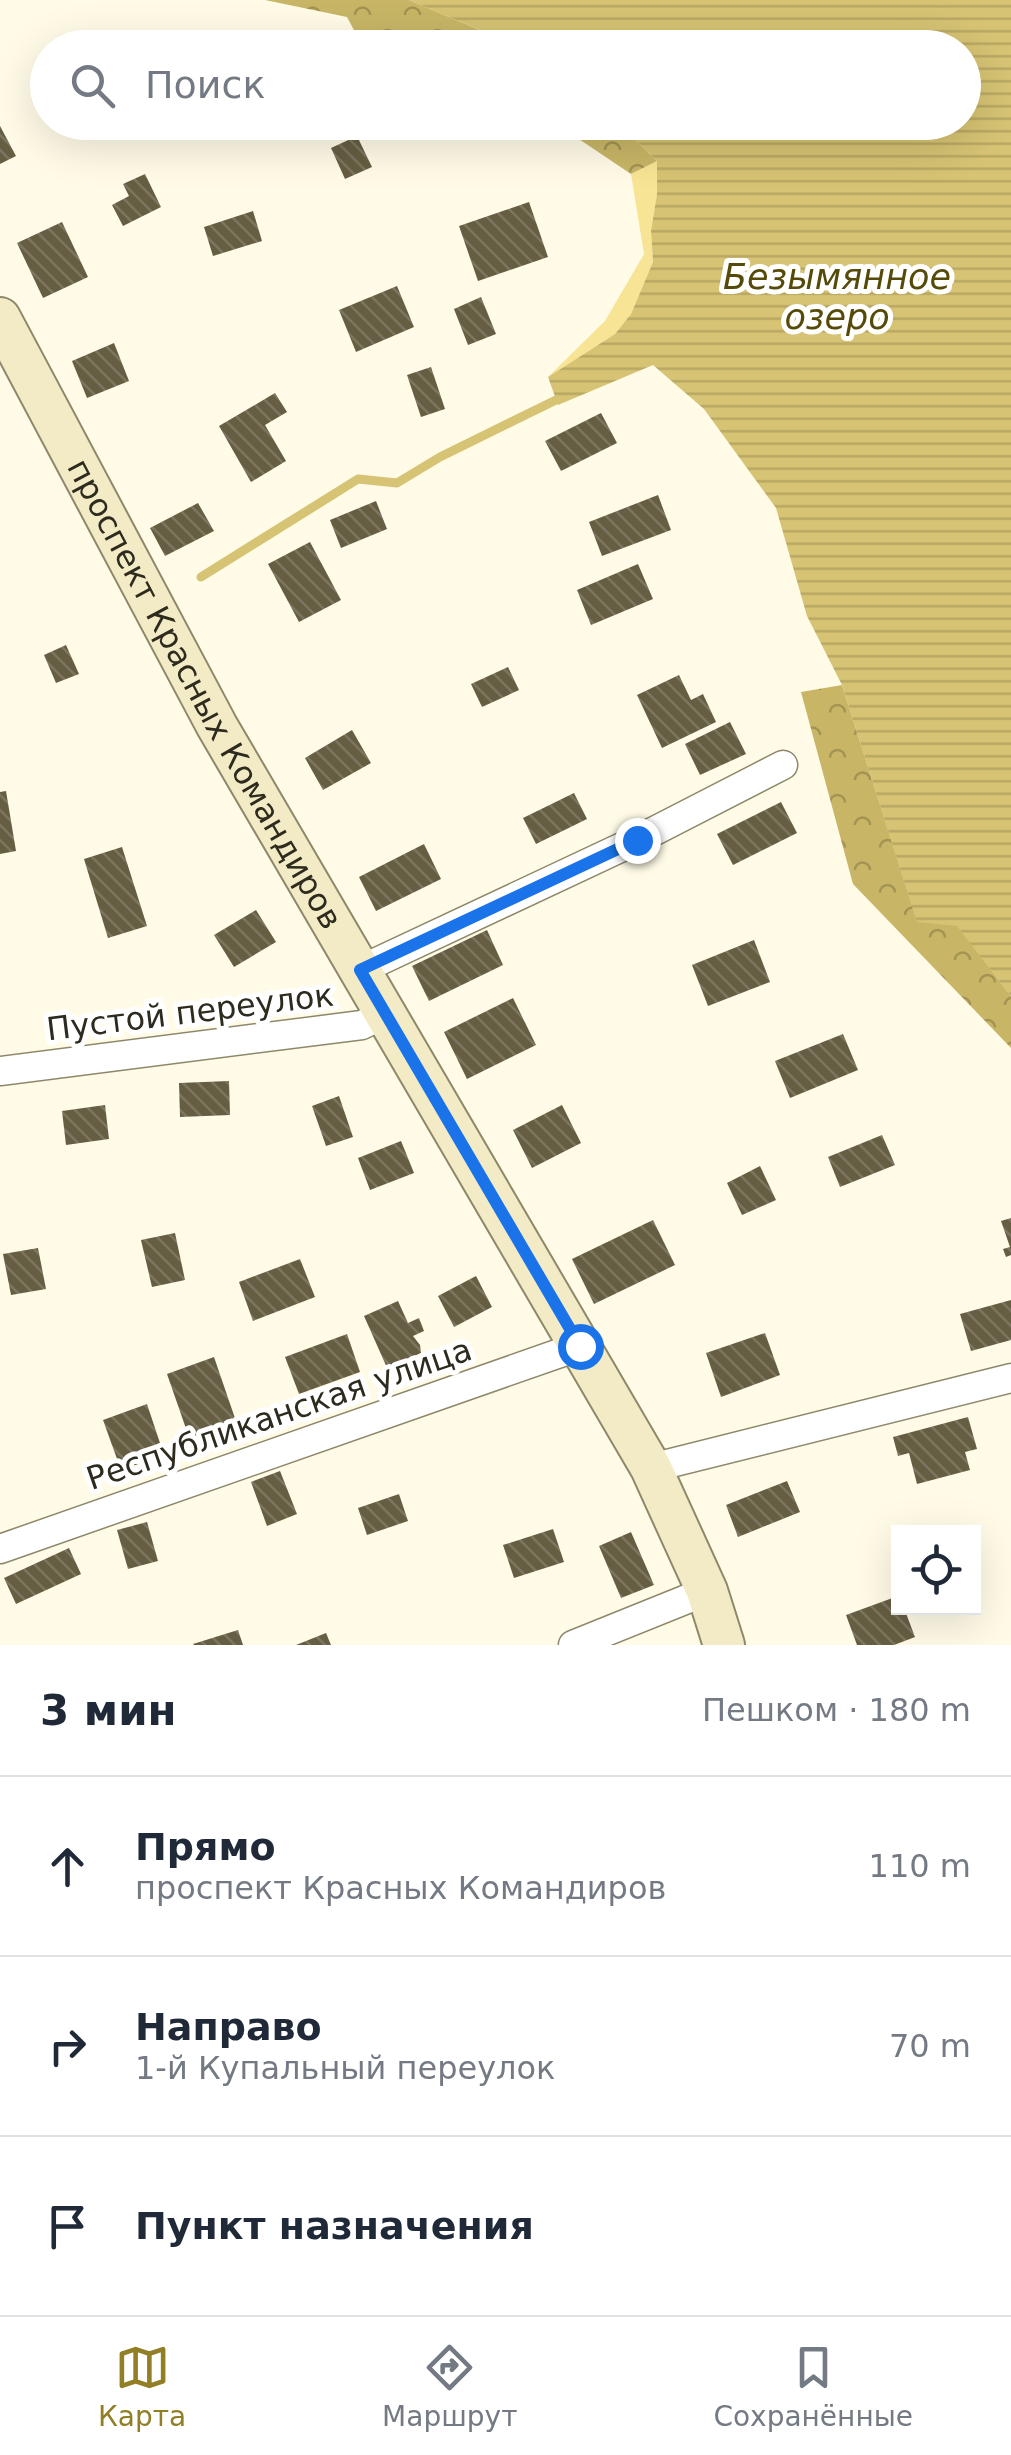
<!DOCTYPE html>
<html lang="ru">
<head>
<meta charset="utf-8">
<style>
	:root { --surface:#fff; --page:#f2f2f3; --text:#1f2937; --muted:#747a83; --line:#e0e1e3; --accent:#917e25 }
	body { margin:0; font-family:"DejaVu Sans",sans-serif; background:var(--page); color:var(--text) }
	.controls { position:absolute; right:30px; bottom:30px; display:grid; overflow:hidden; border-radius:0px; box-shadow:0 10px 40px #0002 }
	.controls button { width:90px; height:90px; display:grid; place-items:center; padding:0; border:0; border-bottom:2px solid var(--line); background:var(--surface); color:var(--text); font:50px sans-serif }
	.stop { position:absolute; width:30px; height:30px; margin:-22px; border:8px solid #1a73e8; border-radius:50%; background:#fff }
	.stop.end { background:#1a73e8; border-color:#fff; box-shadow:0 2px 10px #0008 }
	.list { margin:0; padding:0; list-style:none }
	h2 { display:flex; justify-content:space-between; align-items:center; height:130px; margin:0; padding:0 40px; font-size:42px }
	h2 small { font-size:32px; font-weight:400; color:var(--muted) }
	.list li { display:grid; grid-template-columns:65px 1fr auto; gap:30px; align-items:center; box-sizing:border-box; height:180px; padding:0 40px; border-top:2px solid var(--line) }
	.list b { display:block; font-size:38px; white-space:nowrap }
	.list p { margin:0; font-size:32px; white-space:nowrap; color:var(--muted) }
	.list em { font-size:32px; font-style:normal; color:var(--muted) }
	.icon { flex:none; width:55px; height:55px; fill:none; stroke:currentColor; stroke-width:2; stroke-linecap:round; stroke-linejoin:round }
	.map { position:relative; flex:none; width:1011px; height:1645px; overflow:hidden }
	.search { position:absolute; background:var(--surface); box-shadow:0 10px 40px #0002; left:30px; right:30px; top:30px; height:110px; display:flex; align-items:center; gap:25px; box-sizing:border-box; padding:0 35px; border-radius:55px; color:var(--muted); font-size:38px }
	.sheet { height:670px; background:var(--surface) }
	nav { display:flex; justify-content:space-around; align-items:center; box-sizing:border-box; height:140px; border-top:2px solid var(--line); background:var(--surface); font-size:28px; color:var(--muted) }
	nav a { display:grid; justify-items:center; gap:5px }
	nav .on { color:var(--accent) }
	.map>svg:first-child { display:block }
	.grass { fill:#f7e494 }
	.forest { fill:url(#forest-crowns) }
	.water { fill:url(#water-rules) }
	.lines { fill:none; stroke-linecap:round; stroke-linejoin:round }
	.stream { stroke:#d6c373; stroke-width:9 }
	.building { fill:url(#building-back-hatch) }
	.street-casing { stroke:#8e886a; stroke-width:31 }
	.secondary-casing { stroke:#8e886a; stroke-width:44 }
	.street { stroke:#fff; stroke-width:28 }
	.secondary { stroke:#f3ebc5; stroke-width:40 }
	.route { stroke:#1a73e8; stroke-width:12 }
	.labels { text-anchor:middle; stroke-width:10; stroke-linejoin:round; paint-order:stroke }
	.street-label { font-size:32px; fill:#2d2a1e; stroke:#fff }
	.water-label { font-size:35px; font-style:italic; fill:#564a09; stroke:#fff }
</style>
</head>
<body>
<div class="map">
<svg width="1011" height="1645" viewBox="0 0 1011 1645">
	<defs>
		<pattern id="forest-crowns" width="20" height="18" patternUnits="userSpaceOnUse" patternTransform="scale(2.5)"><rect width="20" height="18" fill="#c8b666"/><path d="M2 6a3 3 0 1 1 6 0M12 15a3 3 0 1 1 6 0" fill="none" stroke="#a39453"/></pattern>
		<pattern id="water-rules" width="6" height="5" patternUnits="userSpaceOnUse" patternTransform="scale(2.5)"><rect width="6" height="5" fill="#d6c373"/><path d="M0 2.5h6" fill="none" stroke="#b8a863"/></pattern>
		<pattern id="building-back-hatch" width="6" height="6" patternUnits="userSpaceOnUse" patternTransform="scale(2.5)"><rect width="6" height="6" fill="#655e42"/><path d="M-1 5l2 2M0 0l6 6M5-1l2 2" fill="none" stroke="#7c7660"/></pattern>
	</defs>
	<rect width="100%" height="100%" fill="#fffbe7"/>
	<polygon class="grass" points="657,161 657,194 651,231 653,262 631,314 615,334 548,377 605,321 644,254 631,174"/>
	<g class="forest">
		<polygon points="265,0 409,0 520,47 401,48 389,43 363,47 347,17"/>
		<polygon points="555,123 618,123 657,161 631,174"/>
		<polygon points="842,685 917,921 957,925 1011,996 1011,1048 853,884 801,692"/>
	</g>
	<polygon class="water" points="409,0 1011,0 1011,996 957,926 917,922 842,685 807,616 776,508 704,409 653,365 558,405 548,377 615,334 631,314 653,262 651,231 657,194 657,161 618,123 964,122 964,48 520,47"/>
	<g class="lines">
		<polyline class="stream" points="201,577 358,479 397,483 440,457 556,400"/>
	</g>
	<g class="building">
		<polygon points="0,126 16,156 0,164"/>
		<polygon points="357,136 372,167 345,179 331,148"/>
		<polygon points="145,174 161,207 123,226 112,205 129,196 123,184"/>
		<polygon points="529,202 548,257 478,281 459,226"/>
		<polygon points="253,211 262,241 213,256 204,227"/>
		<polygon points="62,222 88,277 43,298 17,243"/>
		<polygon points="397,286 414,327 356,352 339,310"/>
		<polygon points="481,297 496,334 468,345 454,309"/>
		<polygon points="114,343 129,381 87,398 72,361"/>
		<polygon points="431,367 445,409 421,417 407,375"/>
		<polygon points="275,393 287,412 265,425 286,461 251,482 219,426"/>
		<polygon points="601,413 617,443 561,471 545,441"/>
		<polygon points="658,495 671,530 602,556 589,522"/>
		<polygon points="376,501 387,529 341,548 330,520"/>
		<polygon points="198,503 214,531 165,556 150,528"/>
		<polygon points="310,542 341,600 299,622 268,564"/>
		<polygon points="638,564 653,599 591,625 577,590"/>
		<polygon points="66,645 79,674 56,683 44,655"/>
		<polygon points="508,667 519,690 482,707 471,684"/>
		<polygon points="679,675 691,700 703,694 716,722 662,748 637,695"/>
		<polygon points="730,722 746,754 700,775 685,744"/>
		<polygon points="352,730 371,763 323,790 305,758"/>
		<polygon points="6,791 16,851 0,854 0,792"/>
		<polygon points="574,793 587,819 536,844 523,818"/>
		<polygon points="781,802 797,833 733,865 717,834"/>
		<polygon points="424,844 441,879 376,911 359,877"/>
		<polygon points="122,847 147,926 108,938 84,859"/>
		<polygon points="256,910 276,942 234,967 214,935"/>
		<polygon points="487,930 503,965 429,1001 412,966"/>
		<polygon points="754,940 770,982 708,1006 692,965"/>
		<polygon points="513,998 536,1045 467,1079 444,1032"/>
		<polygon points="843,1034 858,1070 790,1098 775,1061"/>
		<polygon points="229,1081 230,1115 180,1117 179,1083"/>
		<polygon points="339,1096 353,1137 326,1146 312,1106"/>
		<polygon points="105,1105 109,1139 66,1145 62,1111"/>
		<polygon points="562,1105 581,1143 532,1168 513,1130"/>
		<polygon points="882,1135 895,1165 840,1187 828,1157"/>
		<polygon points="401,1141 414,1173 370,1190 358,1158"/>
		<polygon points="760,1166 776,1200 742,1215 727,1183"/>
		<polygon points="1011,1218 1011,1255 1006,1257 1003,1249 1010,1247 1001,1221"/>
		<polygon points="653,1220 675,1265 594,1304 572,1259"/>
		<polygon points="175,1233 185,1280 152,1287 141,1240"/>
		<polygon points="38,1248 46,1289 11,1295 3,1254"/>
		<polygon points="300,1259 315,1297 253,1321 239,1282"/>
		<polygon points="476,1276 492,1307 454,1327 438,1296"/>
		<polygon points="1011,1300 1011,1340 971,1351 960,1314"/>
		<polygon points="398,1301 408,1323 419,1318 424,1331 413,1336 420,1345 421,1353 414,1356 419,1367 392,1379 364,1316"/>
		<polygon points="765,1333 780,1375 721,1397 706,1353"/>
		<polygon points="347,1334 360,1372 299,1394 285,1357"/>
		<polygon points="214,1357 238,1427 191,1443 167,1374"/>
		<polygon points="147,1404 164,1455 121,1470 103,1420"/>
		<polygon points="968,1417 977,1449 965,1452 970,1470 917,1484 909,1453 898,1456 893,1437"/>
		<polygon points="280,1471 297,1514 267,1526 251,1482"/>
		<polygon points="787,1481 800,1512 738,1537 726,1505"/>
		<polygon points="399,1494 408,1521 367,1535 358,1508"/>
		<polygon points="147,1522 158,1561 128,1569 117,1530"/>
		<polygon points="553,1529 564,1562 514,1578 503,1545"/>
		<polygon points="631,1532 654,1585 621,1598 599,1546"/>
		<polygon points="69,1548 81,1574 16,1604 4,1578"/>
		<polygon points="898,1596 898,1608 904,1608 915,1637 894,1645 857,1645 846,1615"/>
		<polygon points="238,1630 243,1645 194,1645 193,1644"/>
		<polygon points="326,1633 331,1645 296,1645"/>
	</g>
	<g class="lines">
		<defs>
			<g id="street">
				<polyline points="360,970 637,840 783,765"/>
				<polyline points="0,1071 362,1025 386,1013"/>
				<polyline points="651,1468 1011,1378"/>
				<polyline points="0,1549 580,1346"/>
				<polyline points="573,1645 707,1591"/>
			</g>
			<g id="secondary">
				<path id="s1" d="M 0,318 L 217,726 L 651,1468 L 707,1591 L 724,1645"/>
			</g>
		</defs>
		<use href="#street" class="street-casing"/>
		<use href="#secondary" class="secondary-casing"/>
		<use href="#street" class="street"/>
		<use href="#secondary" class="secondary"/>
	</g>
	<g class="lines">
		<polyline class="route" points="580,1346 360,970 637,840"/>
	</g>
	<g class="labels">
		<g class="street-label">
			<text dy="11" stroke="none"><textPath href="#s1" startOffset="428">проспект Красных Командиров</textPath></text>
			<text transform="translate(190 1012) rotate(-7)" y="11">Пустой переулок</text>
			<text transform="translate(279 1414) rotate(-19)" y="11">Республиканская улица</text>
		</g>
		<g class="water-label">
			<text x="837" y="289">Безымянное<tspan x="837" dy="40">озеро</tspan></text>
		</g>
	</g>
</svg>
<div class="controls">
<button><svg class="icon" aria-label="locate" viewBox="0 0 24 24"><circle cx="12" cy="12" r="6"/><path d="M12 2v4M12 18v4M2 12h4M18 12h4"/></svg></button>
</div>
<div class="stop" style="left:580px;top:1346px"></div>
<div class="stop end" style="left:637px;top:840px"></div>
<div class="search"><svg class="icon" aria-label="search" viewBox="0 0 24 24"><circle cx="10" cy="10" r="6"/><path d="M15 15l6 6"/></svg>Поиск</div>
</div>
<section class="sheet">
<h2>3 мин<small>Пешком · 180 m</small></h2>
<ul class="list">
<li><svg class="icon" aria-label="ahead" viewBox="0 0 24 24"><path d="M12 20V5M6 11l6-6 6 6"/></svg><div><b>Прямо</b><p>проспект Красных Командиров</p></div><em>110 m</em></li>
<li><svg class="icon" aria-label="right" viewBox="0 0 24 24"><path d="M7 20v-9h11M14 6l5 5-5 5"/></svg><div><b>Направо</b><p>1-й Купальный переулок</p></div><em>70 m</em></li>
<li><svg class="icon" aria-label="arrive" viewBox="0 0 24 24"><path d="M6 21V4h12l-3 4 3 4H6"/></svg><div><b>Пункт назначения</b></div></li>
</ul>
</section>
<nav>
<a class="on"><svg class="icon" aria-label="map" viewBox="0 0 24 24"><path d="M3 6l6-2 6 2 6-2v14l-6 2-6-2-6 2zM9 4v14M15 6v14"/></svg>Карта</a>
<a><svg class="icon" aria-label="directions" viewBox="0 0 24 24"><path d="M12 3l9 9-9 9-9-9zM9 14v-3h6M13 9l2 2-2 2"/></svg>Маршрут</a>
<a><svg class="icon" aria-label="saved" viewBox="0 0 24 24"><path d="M7 4h10v16l-5-4-5 4z"/></svg>Сохранённые</a>
</nav>
</body>
</html>
